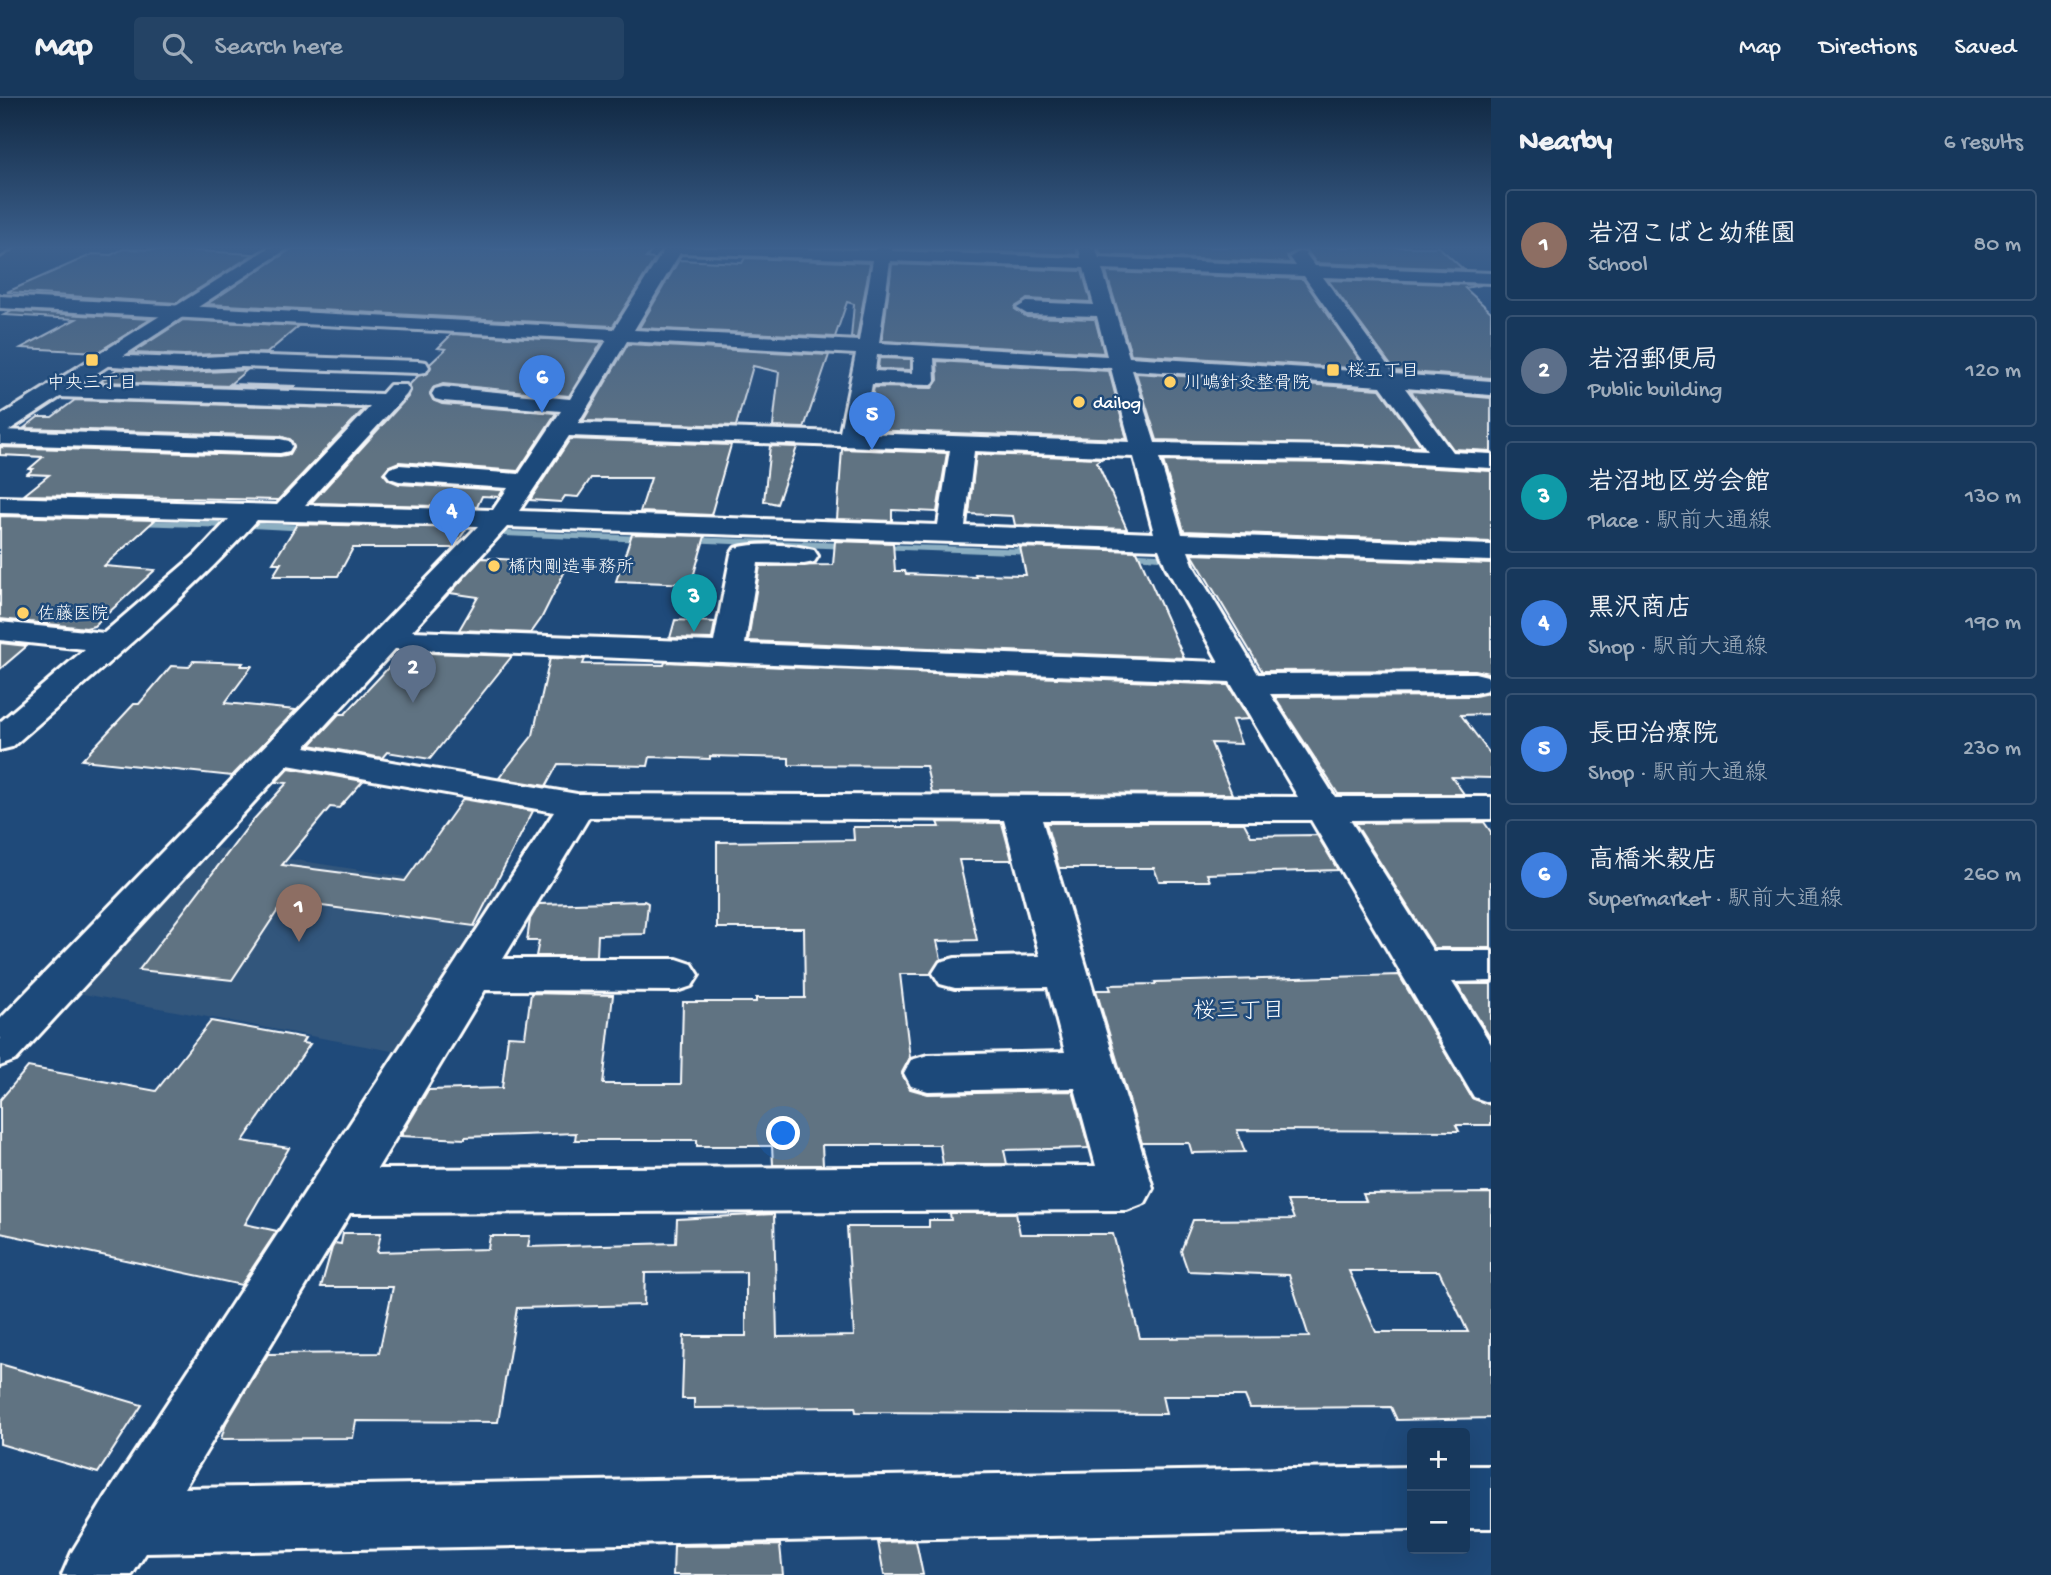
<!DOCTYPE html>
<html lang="en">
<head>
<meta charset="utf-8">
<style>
	:root { --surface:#17385c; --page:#244365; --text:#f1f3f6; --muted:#9eacbb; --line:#365272; --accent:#8bbbb9 }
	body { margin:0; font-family:"Gochi Hand","Klee One",sans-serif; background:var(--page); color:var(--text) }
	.controls { position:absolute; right:21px; bottom:21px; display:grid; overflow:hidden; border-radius:7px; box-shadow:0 7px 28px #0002 }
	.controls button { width:63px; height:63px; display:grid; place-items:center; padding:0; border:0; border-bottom:2px solid var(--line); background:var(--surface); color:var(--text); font:35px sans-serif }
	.you { position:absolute; left:784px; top:1036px; width:24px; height:24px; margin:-18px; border:5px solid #fff; border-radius:50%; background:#1a73e8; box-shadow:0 0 0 10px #1a73e833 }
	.badge { display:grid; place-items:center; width:46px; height:46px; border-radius:50%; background:var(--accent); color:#fff; font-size:23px; font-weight:700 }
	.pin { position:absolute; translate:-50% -58px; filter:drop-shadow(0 2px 4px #0008) }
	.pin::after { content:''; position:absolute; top:37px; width:24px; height:21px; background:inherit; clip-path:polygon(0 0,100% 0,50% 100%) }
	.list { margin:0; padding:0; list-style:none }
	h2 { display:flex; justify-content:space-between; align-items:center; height:91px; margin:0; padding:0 28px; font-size:30px }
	h2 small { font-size:23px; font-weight:400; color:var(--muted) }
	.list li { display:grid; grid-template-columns:46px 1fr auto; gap:21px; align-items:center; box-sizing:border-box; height:112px; margin:0 14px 14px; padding:0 14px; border:2px solid var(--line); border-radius:7px }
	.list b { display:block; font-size:26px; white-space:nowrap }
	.list p { margin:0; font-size:23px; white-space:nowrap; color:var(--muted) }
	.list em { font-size:23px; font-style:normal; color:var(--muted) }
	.icon { flex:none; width:38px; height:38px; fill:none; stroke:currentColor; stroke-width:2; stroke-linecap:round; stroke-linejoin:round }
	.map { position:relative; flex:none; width:1491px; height:1477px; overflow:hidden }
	header { display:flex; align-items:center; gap:42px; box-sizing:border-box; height:98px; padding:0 35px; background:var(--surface); border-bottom:2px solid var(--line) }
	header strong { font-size:33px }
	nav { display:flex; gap:38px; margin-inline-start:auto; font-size:24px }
	.search { width:490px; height:63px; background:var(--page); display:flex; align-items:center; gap:18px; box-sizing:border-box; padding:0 24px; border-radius:7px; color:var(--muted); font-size:26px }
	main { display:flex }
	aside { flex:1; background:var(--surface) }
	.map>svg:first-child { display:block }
	.built { fill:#33567c }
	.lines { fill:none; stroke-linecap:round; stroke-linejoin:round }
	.stream { fill:#8cafc2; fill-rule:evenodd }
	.building { fill:#617382; stroke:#fff; stroke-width:2; fill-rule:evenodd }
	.minor-casing { stroke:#fff; stroke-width:6 }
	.major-casing { stroke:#fff; stroke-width:6 }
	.minor { fill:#1f4a7a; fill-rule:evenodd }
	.major { fill:#1f4a7a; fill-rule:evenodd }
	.poi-dot { fill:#ffd166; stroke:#1f4a7a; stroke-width:2.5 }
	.labels { text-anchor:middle; stroke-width:5; stroke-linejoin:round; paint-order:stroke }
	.far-poi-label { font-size:18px; fill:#fff; stroke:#1f4a7a; text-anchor:start }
	.neighbourhood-label { font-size:23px; fill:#fff; stroke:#1f4a7a }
</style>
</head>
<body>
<header>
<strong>Map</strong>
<div class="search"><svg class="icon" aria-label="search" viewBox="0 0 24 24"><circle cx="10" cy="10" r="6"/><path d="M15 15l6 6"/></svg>Search here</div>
<nav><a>Map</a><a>Directions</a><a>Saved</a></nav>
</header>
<main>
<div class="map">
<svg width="1491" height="1477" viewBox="0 0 1491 1477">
	<rect width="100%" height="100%" fill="#1f4a7a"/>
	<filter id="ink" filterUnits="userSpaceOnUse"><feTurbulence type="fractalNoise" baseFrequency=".0143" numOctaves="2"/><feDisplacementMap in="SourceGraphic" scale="14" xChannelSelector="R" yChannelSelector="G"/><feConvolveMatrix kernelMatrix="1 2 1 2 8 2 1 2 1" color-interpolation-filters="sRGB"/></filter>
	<g filter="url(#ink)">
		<polygon class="built" points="217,750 503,794 403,955 78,895"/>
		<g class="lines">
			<g class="stream">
				<polygon points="137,422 228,424 232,427 228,430 134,427 134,423"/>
				<polygon points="254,425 310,427 314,430 310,433 251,430 250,428"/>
				<polygon points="507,433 646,438 650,441 646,444 504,438 503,436"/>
				<polygon points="689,439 849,445 853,448 849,451 686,444 685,442"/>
				<polygon points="878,446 1038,451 1042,454 1038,457 875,451 874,449"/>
				<polygon points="1123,454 1159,456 1163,459 1159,462 1120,459 1119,457"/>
			</g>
		</g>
		<g class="building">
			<polygon points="402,149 554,152 557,149 655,149 646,160 655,161 613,228 207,206 293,150 399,152"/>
			<polygon points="895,149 1076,149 1078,157 895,150"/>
			<polygon points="1098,149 1439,149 1463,171 1316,165 1307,153 1299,151 1287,158 1291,165 1101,157"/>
			<polygon points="123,151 199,153 254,156 176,205 7,194 93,156 111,157"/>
			<polygon points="745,160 870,165 857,240 851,240 854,206 847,204 835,239 639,230 679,162 742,165"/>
			<polygon points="892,166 1082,173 1091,204 1027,201 1015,211 1027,219 1095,221 1104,255 882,243"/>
			<polygon points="1106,174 1303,181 1366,271 1131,256"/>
			<polygon points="1328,182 1481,187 1465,190 1491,214 1491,280 1395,273"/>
			<polygon points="12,213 151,221 98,254 21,250 76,221 4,217"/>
			<polygon points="183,222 299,228 267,255 184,257 132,255"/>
			<polygon points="452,236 602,244 569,298 443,286 433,290 430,295 433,302 442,306 556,315 518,373 399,364 389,368 383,375 389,382 399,386 503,392 499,399 482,398 477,409 311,405 408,299 411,293 409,287 418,278 428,275 430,266 446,251 438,250"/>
			<polygon points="628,246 829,257 804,330 773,329 779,274 753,268 736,328 583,323"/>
			<polygon points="879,260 911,261 911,272 878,271"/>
			<polygon points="937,263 1109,273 1127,341 866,332 874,289 932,290 938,282"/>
			<polygon points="117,271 184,275 247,272 230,286 295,288 293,290 100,284"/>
			<polygon points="1136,275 1380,291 1422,349 1157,342"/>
			<polygon points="1411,293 1491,300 1491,353 1453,351"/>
			<polygon points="75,302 364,311 278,402 24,397 49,377 27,376 33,371 29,371 43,359 0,357 0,349 280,358 290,356 294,349 291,342 280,338 24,330 38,319 52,319"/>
			<polygon points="570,341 731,347 711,417 640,414 651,380 591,380 578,399 565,398 561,404 530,402"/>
			<polygon points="770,348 797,349 777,406 764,403"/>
			<polygon points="842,351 947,355 937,414 892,412 892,423 837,421"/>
			<polygon points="976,356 1103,360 1097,364 1127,431 1015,427 1013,418 969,416"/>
			<polygon points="1163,363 1342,365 1491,373 1491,444 1184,433"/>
			<polygon points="0,418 155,422 104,468 155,472 94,528 86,530 0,521"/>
			<polygon points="297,426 467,430 453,450 353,450 338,478 273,478 281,465 273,465"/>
			<polygon points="632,436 705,438 691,486 616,483"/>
			<polygon points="835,443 893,445 895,473 905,473 906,476 976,479 975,476 1026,477 1020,449 1137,453 1184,560 748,543 760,468 833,467"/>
			<polygon points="1192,456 1491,466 1491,579 1488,575 1475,572 1262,573"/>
			<polygon points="482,460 569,465 541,521 531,535 459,532 478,499 450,495"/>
			<polygon points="675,522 715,524 712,541 670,540"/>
			<polygon points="0,545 27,548 0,571"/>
			<polygon points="403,554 512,558 430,661 387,654 382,660 310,647 339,616 345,616"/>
			<polygon points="550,560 585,561 583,566 664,567 665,564 1228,587 1249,621 1232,622 1241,646 1211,645 1232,696 932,695 926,668 789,667 789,660 710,658 710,661 650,659 648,668 558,666 546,688 499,680 533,637"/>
			<polygon points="193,563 243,565 241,568 252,568 225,605 296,612 232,678 82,662 134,606 139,606 171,568 189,569"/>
			<polygon points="1491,590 1491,616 1461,617 1491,657 1491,680 1452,679 1464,696 1338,696 1275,599 1475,598 1488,595"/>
			<polygon points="289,670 363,683 339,710 330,709 282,767 405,783 463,701 533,713 474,828 284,803 232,882 139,872 253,722 287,685 276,684"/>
			<polygon points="938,724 1002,725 1012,762 959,762 977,842 937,843 941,861 931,876 900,876 910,960 902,976 910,991 928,996 1073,993 1089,1050 1004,1052 1007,1066 943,1066 940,1047 822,1047 823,1067 773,1067 772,1048 697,1048 697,1042 575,1042 576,1035 465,1039 465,1041 401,1038 428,992 502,990 508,938 525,939 531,895 613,897 603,986 681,986 683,904 756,904 756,900 805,900 804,830 717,830 717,744 854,742 853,729 940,729"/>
			<polygon points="1484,724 1491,734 1491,850 1434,850 1355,725"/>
			<polygon points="1046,725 1244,725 1251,738 1317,737 1338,772 1207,776 1210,783 1159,783 1154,770 1059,770"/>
			<polygon points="644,803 648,805 645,836 598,837 597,858 536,858 539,843 527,843 530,821 539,806"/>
			<polygon points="1399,877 1472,1000 1491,1007 1491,1027 1456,1027 1459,1033 1237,1032 1245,1054 1192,1055 1189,1045 1142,1045 1096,892 1111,892 1109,887 1156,886 1155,884"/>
			<polygon points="1457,886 1491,886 1491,941"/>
			<polygon points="211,923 305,940 302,945 310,946 243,1043 289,1050 245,1126 277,1133 241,1187 0,1135 0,1002 28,969 156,993"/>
			<path d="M 1491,1095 L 1491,1320 L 1397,1322 L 1391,1309 L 1250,1310 L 1245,1298 L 1162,1298 L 1166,1316 L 856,1314 L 855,1309 L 694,1310 L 694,1301 L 682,1301 L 684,1238 L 746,1238 L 746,1174 L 645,1175 L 644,1207 L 517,1210 L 498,1324 L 356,1323 L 353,1340 L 221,1341 L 226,1325 L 268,1256 L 379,1255 L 393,1189 L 321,1189 L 332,1150 L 335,1145 L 341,1146 L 343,1135 L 381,1135 L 377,1154 L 488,1151 L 490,1138 L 530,1138 L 528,1149 L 676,1145 L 677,1121 L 774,1116 L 777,1239 L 854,1238 L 847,1129 L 929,1129 L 929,1122 L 951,1122 L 950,1115 L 1016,1115 L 1020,1136 L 1113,1136 L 1140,1240 L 1309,1239 L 1289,1177 L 1188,1173 L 1181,1153 L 1193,1122 L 1294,1121 L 1287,1103 L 1366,1103 L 1363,1096 ZM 1349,1173 L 1439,1173 L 1468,1234 L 1376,1234 Z"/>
			<polygon points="0,1266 84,1290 142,1307 98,1375 0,1346"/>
			<polygon points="916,1443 923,1477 884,1477 878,1444"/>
			<polygon points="780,1447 783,1477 673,1477 674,1448"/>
		</g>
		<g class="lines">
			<defs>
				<g id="minor">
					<polygon points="0,149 14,149 0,158"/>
					<path d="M 666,149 L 875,152 L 876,149 L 892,149 L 892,153 L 1081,160 L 1079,149 L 1095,149 L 1099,160 L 1296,168 L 1290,159 L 1299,154 L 1305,155 L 1315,168 L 1491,175 L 1491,185 L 1323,179 L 1394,276 L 1491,283 L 1491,297 L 1405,290 L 1452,354 L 1491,356 L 1491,370 L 1342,362 L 1159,360 L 1182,436 L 1491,447 L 1491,463 L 1188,453 L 1194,469 L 1258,576 L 1475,575 L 1487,578 L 1491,584 L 1487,592 L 1475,595 L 1270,596 L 1335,699 L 1491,699 L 1491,721 L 1350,722 L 1433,853 L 1491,853 L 1491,883 L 1452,884 L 1491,946 L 1491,1005 L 1474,999 L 1311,722 L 1042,722 L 1153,1090 L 1145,1105 L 1127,1112 L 350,1115 L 184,1390 L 1412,1369 L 1412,1431 L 146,1455 L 132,1477 L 62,1477 L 72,1454 L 105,1400 L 554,714 L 288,667 L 16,962 L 0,968 L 0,921 L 478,428 L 257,422 C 182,505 96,575 12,649 L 0,652 L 0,624 L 85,551 L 0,542 L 0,524 L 104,535 L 196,456 L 229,421 L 0,415 L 0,399 L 277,407 L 370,309 L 57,299 L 49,297 L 46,292 L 49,287 L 57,285 L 382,296 L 390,287 L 406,287 L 409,292 L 406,297 L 305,407 L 493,412 L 508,390 L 399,383 L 390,380 L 386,375 L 390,370 L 399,367 L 519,376 L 561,313 L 443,303 L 435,301 L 432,296 L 435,291 L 443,289 L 570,301 L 607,242 L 0,210 L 0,198 L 614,231 ZM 680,155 L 873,162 L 859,243 L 634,232 ZM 890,163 L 1084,170 L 1094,207 L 1027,204 L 1017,210 L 1027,216 L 1097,218 L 1107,258 L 879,245 ZM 1102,171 L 1304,178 L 1371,274 L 1129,259 ZM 627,243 L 856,256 L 840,334 L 578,325 ZM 877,257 L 914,259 L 913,275 L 875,273 ZM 934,260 L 1111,270 L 1130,344 L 863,335 L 872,286 L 932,287 L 935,282 ZM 1132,272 L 1381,288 L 1427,352 L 1342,348 L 1155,345 ZM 569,338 L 950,352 L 938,427 L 519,413 ZM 974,353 L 1134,359 L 1154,435 L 965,428 ZM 507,429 L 1159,451 L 1166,469 L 1219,564 L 745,546 L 758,465 L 804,466 L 814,464 L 818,458 L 814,452 C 791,446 758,444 735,450 L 731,456 L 714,544 L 412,533 ZM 395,551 L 1230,584 L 1298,699 L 577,696 L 305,649 ZM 589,719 L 1004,722 L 1040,858 L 955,860 L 940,864 L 933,875 L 940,886 L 955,890 L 1048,889 L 1065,954 L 928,957 L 911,962 L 904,975 L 911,988 L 928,993 L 1075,990 L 1096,1068 L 377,1071 L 485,892 L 677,893 L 692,888 L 699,877 L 692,866 L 677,861 L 503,861 Z"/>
					<polygon points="101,257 184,260 242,257 418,263 426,264 429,269 426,274 418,275 242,269 184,272 94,267 91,263 94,259"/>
					<polygon points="0,332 280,341 289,343 292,348 289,353 280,355 0,346"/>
					<rect x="1465" y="1368" width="26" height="62"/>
				</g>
				<polygon id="major" points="270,149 290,149 8,333 0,335 0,318"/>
			</defs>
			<use href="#minor" class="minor-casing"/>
			<use href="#major" class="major-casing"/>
			<use href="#minor" class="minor"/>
			<use href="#major" class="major"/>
		</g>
	</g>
	<linearGradient id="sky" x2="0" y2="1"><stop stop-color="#112943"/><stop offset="0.42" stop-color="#3c608d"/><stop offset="1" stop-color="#3c608d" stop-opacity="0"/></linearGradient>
	<rect width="1491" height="356" fill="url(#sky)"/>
	<g class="poi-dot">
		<rect x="85" y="255" width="14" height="14" rx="3.5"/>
		<rect x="1326" y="265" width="14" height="14" rx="3.5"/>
		<circle cx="1170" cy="284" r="7"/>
		<circle cx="1079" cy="304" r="7"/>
		<circle cx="494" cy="468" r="7"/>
		<circle cx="23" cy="515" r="7"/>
	</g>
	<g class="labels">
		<g class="far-poi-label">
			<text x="1347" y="278">桜五丁目</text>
			<text x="92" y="290" text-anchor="middle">中央三丁目</text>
			<text x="1184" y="290">川嶋針灸整骨院</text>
			<text x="1093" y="310">dailog</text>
			<text x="508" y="474">橘内剛造事務所</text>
			<text x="37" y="521">佐藤医院</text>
		</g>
		<g class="neighbourhood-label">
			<text x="1239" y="919">桜三丁目</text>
		</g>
	</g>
</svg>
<div class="controls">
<button>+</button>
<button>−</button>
</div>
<div class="you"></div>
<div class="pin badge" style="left:299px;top:844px;background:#8d6e63">1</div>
<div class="pin badge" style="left:413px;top:605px;background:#5c6f8a">2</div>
<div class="pin badge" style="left:694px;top:534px;background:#0f9aa8">3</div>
<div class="pin badge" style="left:452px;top:448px;background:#3f7fe0">4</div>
<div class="pin badge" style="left:872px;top:352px;background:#3f7fe0">5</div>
<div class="pin badge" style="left:542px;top:315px;background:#3f7fe0">6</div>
</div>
<aside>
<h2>Nearby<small>6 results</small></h2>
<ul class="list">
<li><span class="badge" style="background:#8d6e63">1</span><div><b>岩沼こばと幼稚園</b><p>School</p></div><em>80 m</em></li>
<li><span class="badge" style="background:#5c6f8a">2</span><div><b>岩沼郵便局</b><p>Public building</p></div><em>120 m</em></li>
<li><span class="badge" style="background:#0f9aa8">3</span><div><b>岩沼地区労会館</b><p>Place · 駅前大通線</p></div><em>130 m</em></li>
<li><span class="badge" style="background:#3f7fe0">4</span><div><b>黒沢商店</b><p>Shop · 駅前大通線</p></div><em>190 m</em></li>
<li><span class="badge" style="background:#3f7fe0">5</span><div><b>長田治療院</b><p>Shop · 駅前大通線</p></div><em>230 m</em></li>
<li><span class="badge" style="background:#3f7fe0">6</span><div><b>高橋米穀店</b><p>Supermarket · 駅前大通線</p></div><em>260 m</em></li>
</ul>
</aside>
</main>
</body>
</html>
